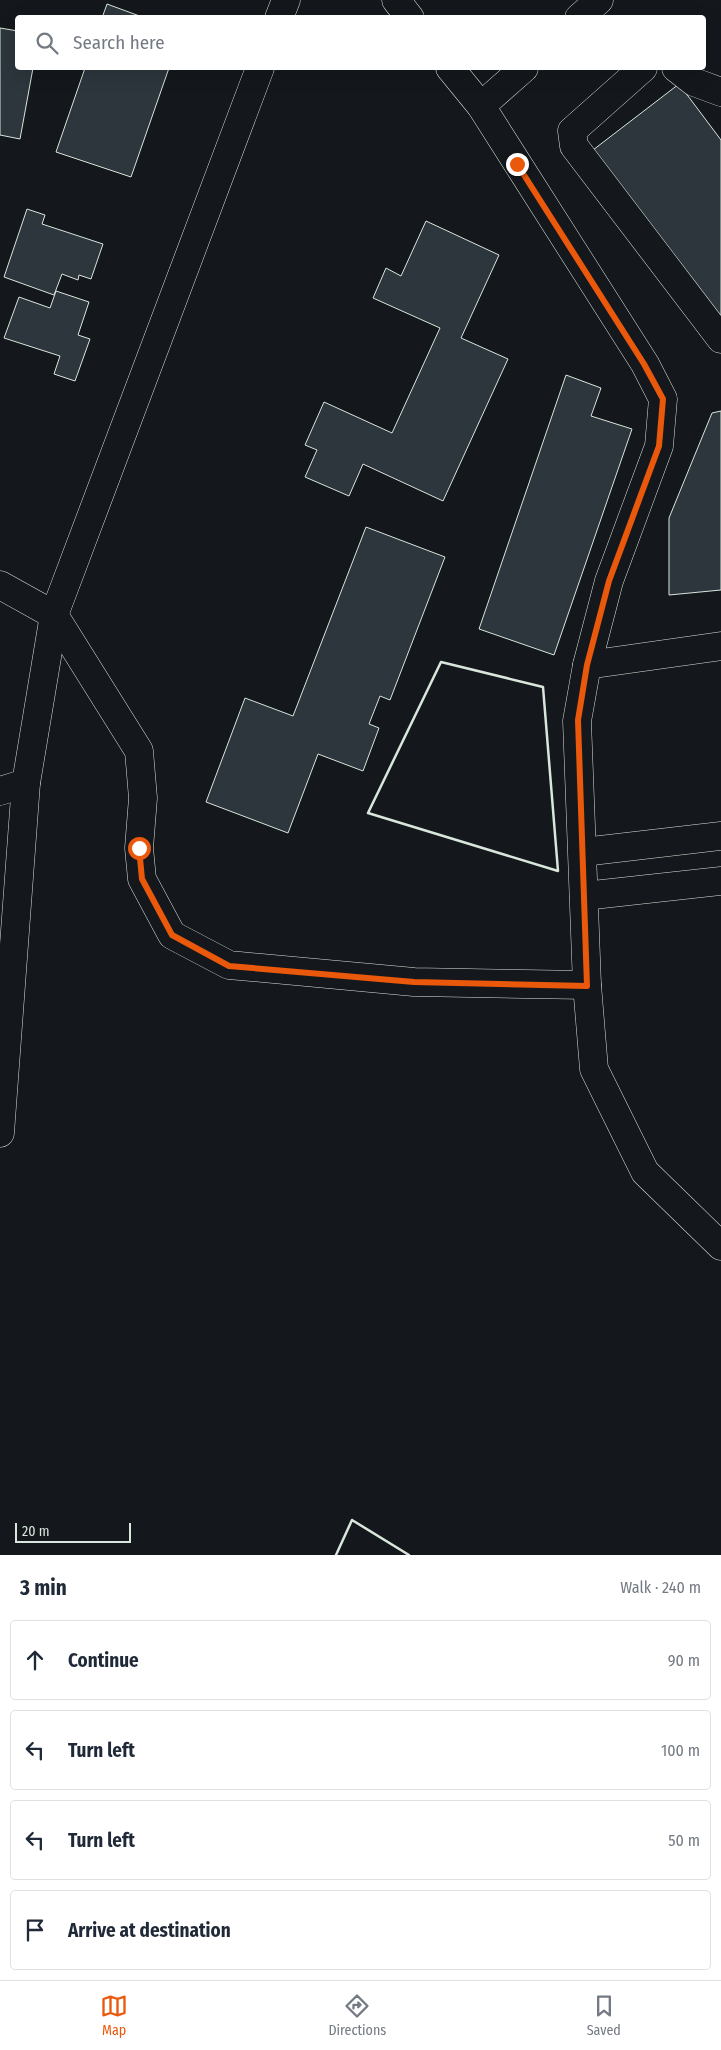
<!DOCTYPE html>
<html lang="en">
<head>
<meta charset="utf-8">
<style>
	:root { --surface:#fff; --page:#f2f2f3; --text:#1f2937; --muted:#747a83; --line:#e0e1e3; --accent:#ea580c }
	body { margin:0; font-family:"Fira Sans Condensed",sans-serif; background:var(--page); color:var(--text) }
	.scale { position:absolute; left:15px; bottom:12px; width:116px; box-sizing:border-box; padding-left:5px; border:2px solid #d8e6dc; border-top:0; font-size:14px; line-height:18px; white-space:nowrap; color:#d8e6dc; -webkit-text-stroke:4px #14181c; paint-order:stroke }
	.stop { position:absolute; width:15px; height:15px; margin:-11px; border:4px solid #ea580c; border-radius:50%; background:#fff }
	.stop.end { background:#ea580c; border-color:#fff; box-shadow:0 1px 5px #0008 }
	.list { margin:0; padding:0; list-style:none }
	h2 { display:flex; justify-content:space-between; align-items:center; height:65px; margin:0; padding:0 20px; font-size:21px }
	h2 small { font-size:16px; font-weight:400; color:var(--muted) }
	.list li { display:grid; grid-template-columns:32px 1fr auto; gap:15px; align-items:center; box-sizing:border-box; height:80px; margin:0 10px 10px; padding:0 10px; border:1px solid var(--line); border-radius:5px }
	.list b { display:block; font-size:19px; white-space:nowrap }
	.list em { font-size:16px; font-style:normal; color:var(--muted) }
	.icon { flex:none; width:28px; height:28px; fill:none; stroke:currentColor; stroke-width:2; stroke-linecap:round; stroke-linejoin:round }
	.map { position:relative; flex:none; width:721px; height:1555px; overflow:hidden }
	.search { position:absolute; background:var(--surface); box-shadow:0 5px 20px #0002; left:15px; right:15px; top:15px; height:55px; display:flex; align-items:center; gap:12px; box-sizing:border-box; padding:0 18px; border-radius:5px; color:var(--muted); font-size:19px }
	.sheet { height:425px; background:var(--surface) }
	nav { display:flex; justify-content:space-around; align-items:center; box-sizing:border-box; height:70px; border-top:1px solid var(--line); background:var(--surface); font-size:14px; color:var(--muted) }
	nav a { display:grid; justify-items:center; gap:2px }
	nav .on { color:var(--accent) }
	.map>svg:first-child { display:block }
	.building { fill:#2c363c; stroke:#d8e6dc }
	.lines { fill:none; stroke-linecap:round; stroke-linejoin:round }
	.minor-casing { stroke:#d8e6dc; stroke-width:29 }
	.minor { stroke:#14181c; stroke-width:28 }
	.wall { stroke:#d8e6dc; stroke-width:2.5 }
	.route { stroke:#ea580c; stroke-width:6 }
</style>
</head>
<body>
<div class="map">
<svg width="721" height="1555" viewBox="0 0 721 1555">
	<rect width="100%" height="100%" fill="#14181c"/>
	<g class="building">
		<polygon points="107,4 145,18 102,18"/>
		<polygon points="0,28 18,31 18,68 33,68 20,139 0,135"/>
		<polygon points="85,68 169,68 131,177 56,152"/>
		<polygon points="679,84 721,140 721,321 593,150"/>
		<polygon points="27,209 45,215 42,224 103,244 91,279 79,275 78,280 62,274 54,295 4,277"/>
		<polygon points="426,221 499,255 461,338 508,359 443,501 363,464 349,496 305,477 317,450 305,445 324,402 392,433 440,328 373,298 386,268 401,276"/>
		<polygon points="56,291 89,302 78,335 90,339 75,381 54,374 60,356 4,338 19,297 50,308"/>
		<polygon points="566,375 601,388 591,416 632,429 554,655 479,629"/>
		<polygon points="721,411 721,590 669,595 669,518 712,413"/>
		<polygon points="366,527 445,557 390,700 380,696 369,724 379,728 363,771 318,754 288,833 206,802 245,698 293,716"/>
	</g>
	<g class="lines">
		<defs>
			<g id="minor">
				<polyline points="396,0 410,18"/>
				<polyline points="279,18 286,0"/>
				<polyline points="579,18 599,0"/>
				<polyline points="450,68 481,106 645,364 663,399 659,446 609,581 587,665"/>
				<polyline points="643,68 572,131 574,146 721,339"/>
				<polyline points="676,68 694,82 721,92"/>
				<polyline points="481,106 524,68"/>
				<polyline points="0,585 54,615 139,751 143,798 139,848 142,879 172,935 229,965 414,982 587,985"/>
				<polyline points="721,646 587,665 577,721 587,985 594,1069 645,1172 721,1246"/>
				<polyline points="0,791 26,783"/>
				<polyline points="583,852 721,836"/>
				<polyline points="584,896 721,881"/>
				<polyline points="0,1133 26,783 54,615 260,68"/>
			</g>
		</defs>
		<use href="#minor" class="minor-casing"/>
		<use href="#minor" class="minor"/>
		<g class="wall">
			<polygon points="441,662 543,687 558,871 368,813"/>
			<polyline points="336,1555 352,1520 409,1555"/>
		</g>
	</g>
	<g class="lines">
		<polyline class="route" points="139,848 142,879 172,935 229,966 414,982 587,986 578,720 587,665 609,581 659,446 663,399 644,364 517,164"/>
	</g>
</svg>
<div class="scale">20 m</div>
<div class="stop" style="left:139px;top:848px"></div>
<div class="stop end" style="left:517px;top:164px"></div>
<div class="search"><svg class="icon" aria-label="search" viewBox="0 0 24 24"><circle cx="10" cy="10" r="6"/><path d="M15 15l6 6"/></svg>Search here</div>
</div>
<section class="sheet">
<h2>3 min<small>Walk · 240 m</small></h2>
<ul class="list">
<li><svg class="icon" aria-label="ahead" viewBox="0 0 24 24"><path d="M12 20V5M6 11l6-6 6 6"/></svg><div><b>Continue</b></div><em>90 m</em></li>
<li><svg class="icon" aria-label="left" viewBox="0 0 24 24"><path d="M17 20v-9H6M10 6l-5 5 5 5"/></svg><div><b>Turn left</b></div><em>100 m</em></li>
<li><svg class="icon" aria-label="left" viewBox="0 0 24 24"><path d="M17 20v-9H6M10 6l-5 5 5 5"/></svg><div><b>Turn left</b></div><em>50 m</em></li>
<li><svg class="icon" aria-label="arrive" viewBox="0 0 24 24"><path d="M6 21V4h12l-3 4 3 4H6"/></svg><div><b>Arrive at destination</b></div></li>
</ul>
</section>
<nav>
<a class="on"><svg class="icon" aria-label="map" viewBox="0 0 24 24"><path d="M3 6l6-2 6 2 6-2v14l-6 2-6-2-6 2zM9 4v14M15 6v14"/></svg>Map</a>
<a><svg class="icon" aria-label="directions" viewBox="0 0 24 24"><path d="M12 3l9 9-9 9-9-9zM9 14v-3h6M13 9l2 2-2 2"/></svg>Directions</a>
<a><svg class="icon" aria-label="saved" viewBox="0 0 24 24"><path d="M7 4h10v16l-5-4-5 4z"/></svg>Saved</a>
</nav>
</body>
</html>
